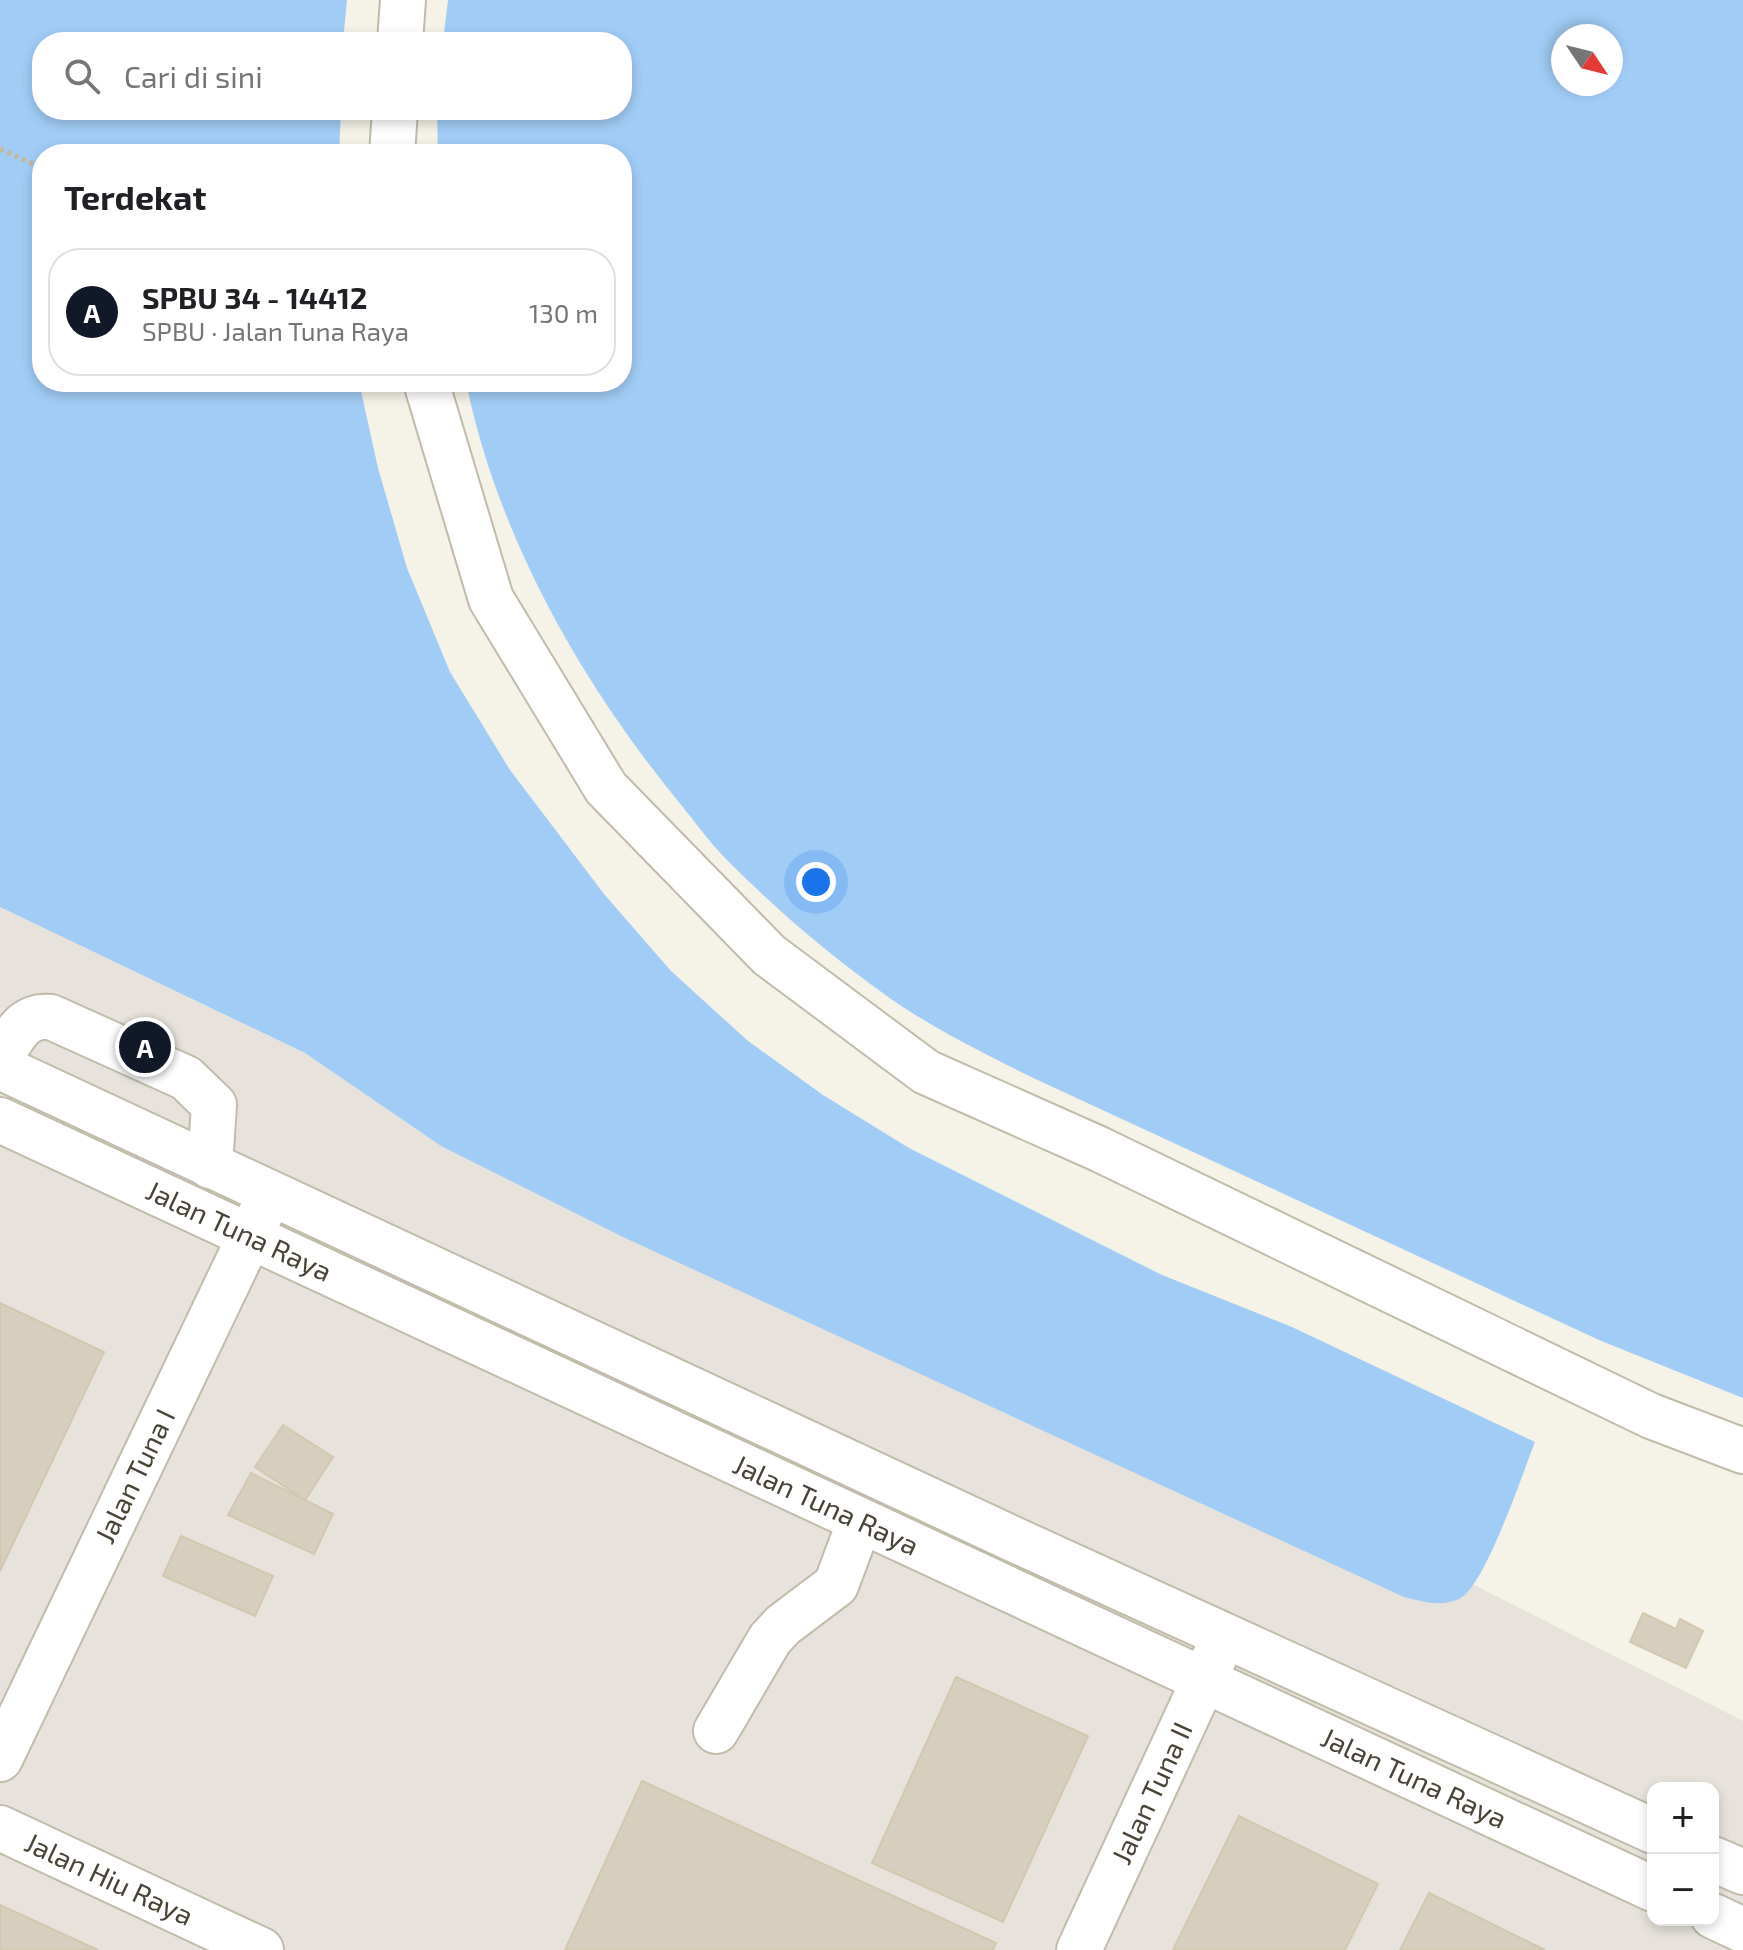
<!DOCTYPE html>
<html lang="id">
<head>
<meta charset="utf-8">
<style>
	:root { --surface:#fff; --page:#f6f6f6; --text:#202124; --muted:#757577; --line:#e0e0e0; --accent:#111827 }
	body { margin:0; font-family:"Exo 2",sans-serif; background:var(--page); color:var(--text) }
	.controls { position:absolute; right:24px; bottom:24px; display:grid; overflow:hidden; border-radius:16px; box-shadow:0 4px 12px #0003 }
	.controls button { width:72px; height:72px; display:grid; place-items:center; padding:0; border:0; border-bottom:2px solid var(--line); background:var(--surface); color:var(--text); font:40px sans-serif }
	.compass { position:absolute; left:1551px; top:24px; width:72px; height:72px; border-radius:50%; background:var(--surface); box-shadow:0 4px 12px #0003; rotate:125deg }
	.you { position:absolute; left:816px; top:882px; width:28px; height:28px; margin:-20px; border:6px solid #fff; border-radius:50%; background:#1a73e8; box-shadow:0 0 0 12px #1a73e833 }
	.badge { display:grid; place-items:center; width:52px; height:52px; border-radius:50%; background:var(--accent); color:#fff; font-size:26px; font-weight:700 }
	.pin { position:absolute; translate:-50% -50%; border:4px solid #fff; box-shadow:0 2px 8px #0006 }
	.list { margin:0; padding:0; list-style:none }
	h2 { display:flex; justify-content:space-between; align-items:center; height:104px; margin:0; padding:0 32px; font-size:34px }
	h2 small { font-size:26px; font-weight:400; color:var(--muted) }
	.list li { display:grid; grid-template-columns:52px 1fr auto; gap:24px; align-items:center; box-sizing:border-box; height:128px; margin:0 16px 16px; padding:0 16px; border:2px solid var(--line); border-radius:32px }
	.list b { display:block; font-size:30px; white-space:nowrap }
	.list p { margin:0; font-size:26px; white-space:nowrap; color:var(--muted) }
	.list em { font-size:26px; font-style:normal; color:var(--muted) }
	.icon { flex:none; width:44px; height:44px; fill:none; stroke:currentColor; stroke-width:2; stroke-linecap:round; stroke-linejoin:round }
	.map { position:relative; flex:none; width:1743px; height:1950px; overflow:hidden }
	.search { position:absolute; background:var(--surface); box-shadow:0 4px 12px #0003; left:32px; top:32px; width:600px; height:88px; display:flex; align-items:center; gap:20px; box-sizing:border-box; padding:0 28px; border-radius:32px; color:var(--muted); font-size:30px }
	.panel { position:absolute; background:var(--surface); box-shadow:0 4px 12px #0003; left:32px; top:144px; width:600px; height:248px; border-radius:32px }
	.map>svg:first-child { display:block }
	.industrial { fill:#e7e3dc; fill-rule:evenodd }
	.water { fill:#a1ccf5; fill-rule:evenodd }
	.building { fill:#d7cfbd; stroke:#d2c8af; stroke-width:2 }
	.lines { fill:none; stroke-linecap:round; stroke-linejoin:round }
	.minor-casing { stroke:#c1bbaa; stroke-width:48 }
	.path { stroke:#c4b89a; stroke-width:5; stroke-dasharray:4 4; stroke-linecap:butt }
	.minor { stroke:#fff; stroke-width:44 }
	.labels { text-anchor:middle; stroke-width:6; stroke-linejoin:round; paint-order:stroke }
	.street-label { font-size:28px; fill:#494336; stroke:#fff }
</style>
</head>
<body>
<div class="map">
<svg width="1743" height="1950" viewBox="0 0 1743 1950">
	<rect width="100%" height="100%" fill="#f5f2e8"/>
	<path class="industrial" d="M 0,907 L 305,1053 L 441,1146 L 1462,1598 L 1472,1584 L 1743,1721 L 1743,1950 L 0,1950 ZM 1653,1788 L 1713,1788 L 1713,1920 L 1653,1920 Z"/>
	<g class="water">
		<path d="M 0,0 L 347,0 L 343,42 L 42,42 L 42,110 L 341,110 L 339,154 L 42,154 L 42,382 L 359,382 L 378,468 L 407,568 L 450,672 L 510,770 L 604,894 L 671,971 L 748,1041 L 823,1095 L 909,1148 L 1162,1275 L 1292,1327 L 1535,1442 C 1523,1472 1485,1587 1459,1599 C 1440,1607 1424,1602 1404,1597 L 623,1237 L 441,1146 L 305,1053 L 0,907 Z"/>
		<path d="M 448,0 L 1743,0 L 1743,1398 L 1599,1340 L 1029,1076 C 982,1052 934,1029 891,999 C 835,959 782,915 733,866 C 714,848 698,826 682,806 C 582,684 498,538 466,382 L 622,382 L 622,154 L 438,154 L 437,110 L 622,110 L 622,42 L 443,42 ZM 1563,36 L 1611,36 L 1611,84 L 1563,84 Z"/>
	</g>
	<g class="building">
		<polygon points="0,1303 104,1352 0,1571"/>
		<polygon points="283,1425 333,1457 305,1500 255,1467"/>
		<polygon points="251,1473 333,1514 314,1554 228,1515"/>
		<polygon points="181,1536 273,1576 255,1616 163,1576"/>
		<polygon points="1643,1613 1676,1629 1680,1619 1703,1631 1686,1668 1630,1642"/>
		<polygon points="956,1677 1088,1736 1003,1922 872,1863"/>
		<polygon points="642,1781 996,1943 993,1950 565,1950"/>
		<polygon points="1239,1816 1378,1884 1345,1950 1173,1950"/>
		<polygon points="1429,1893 1545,1950 1400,1950"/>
		<polygon points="0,1905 98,1950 0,1950"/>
	</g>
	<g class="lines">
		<defs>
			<g id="minor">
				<polyline points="400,42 403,0"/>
				<polyline points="392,154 395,110"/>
				<polyline points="426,382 491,599 606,788 769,955 926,1072 1099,1149 1651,1416 1743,1451"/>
				<path d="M 0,1058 C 14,1037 22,1014 51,1017 L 186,1078 L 214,1105 L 210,1166"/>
				<polyline points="0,1067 1013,1539 1653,1831"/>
				<polyline points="0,1120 1653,1889"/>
				<polyline points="716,1731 770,1639 783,1625 836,1585 860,1521"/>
				<polyline points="0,1759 263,1209"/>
				<polyline points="0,1828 261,1950"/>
				<polyline points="1713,1859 1743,1872"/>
				<polyline points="1713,1916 1743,1930"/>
				<polyline points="1079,1950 1216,1654"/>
			</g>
		</defs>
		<use href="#minor" class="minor-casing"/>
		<polyline class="path" points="0,149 42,168"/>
		<use href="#minor" class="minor"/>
	</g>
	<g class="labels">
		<g class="street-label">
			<text transform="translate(239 1231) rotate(25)" y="10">Jalan Tuna Raya</text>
			<text transform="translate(135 1476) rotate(-64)" y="10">Jalan Tuna I</text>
			<text transform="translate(826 1505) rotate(25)" y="10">Jalan Tuna Raya</text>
			<text transform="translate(1414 1778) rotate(25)" y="10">Jalan Tuna Raya</text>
			<text transform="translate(1152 1793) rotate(-65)" y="10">Jalan Tuna II</text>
			<text transform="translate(109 1879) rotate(25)" y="10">Jalan Hiu Raya</text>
		</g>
	</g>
</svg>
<div class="controls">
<button>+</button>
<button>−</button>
</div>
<svg class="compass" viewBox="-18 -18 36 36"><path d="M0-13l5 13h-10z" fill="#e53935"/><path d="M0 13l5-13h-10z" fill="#757577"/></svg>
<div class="you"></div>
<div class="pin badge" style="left:145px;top:1047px">A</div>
<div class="search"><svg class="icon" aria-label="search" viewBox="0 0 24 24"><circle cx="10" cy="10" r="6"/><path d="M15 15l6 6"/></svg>Cari di sini</div>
<section class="panel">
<h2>Terdekat<small></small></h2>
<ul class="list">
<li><span class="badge">A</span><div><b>SPBU 34 - 14412</b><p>SPBU · Jalan Tuna Raya</p></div><em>130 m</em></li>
</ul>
</section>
</div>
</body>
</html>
